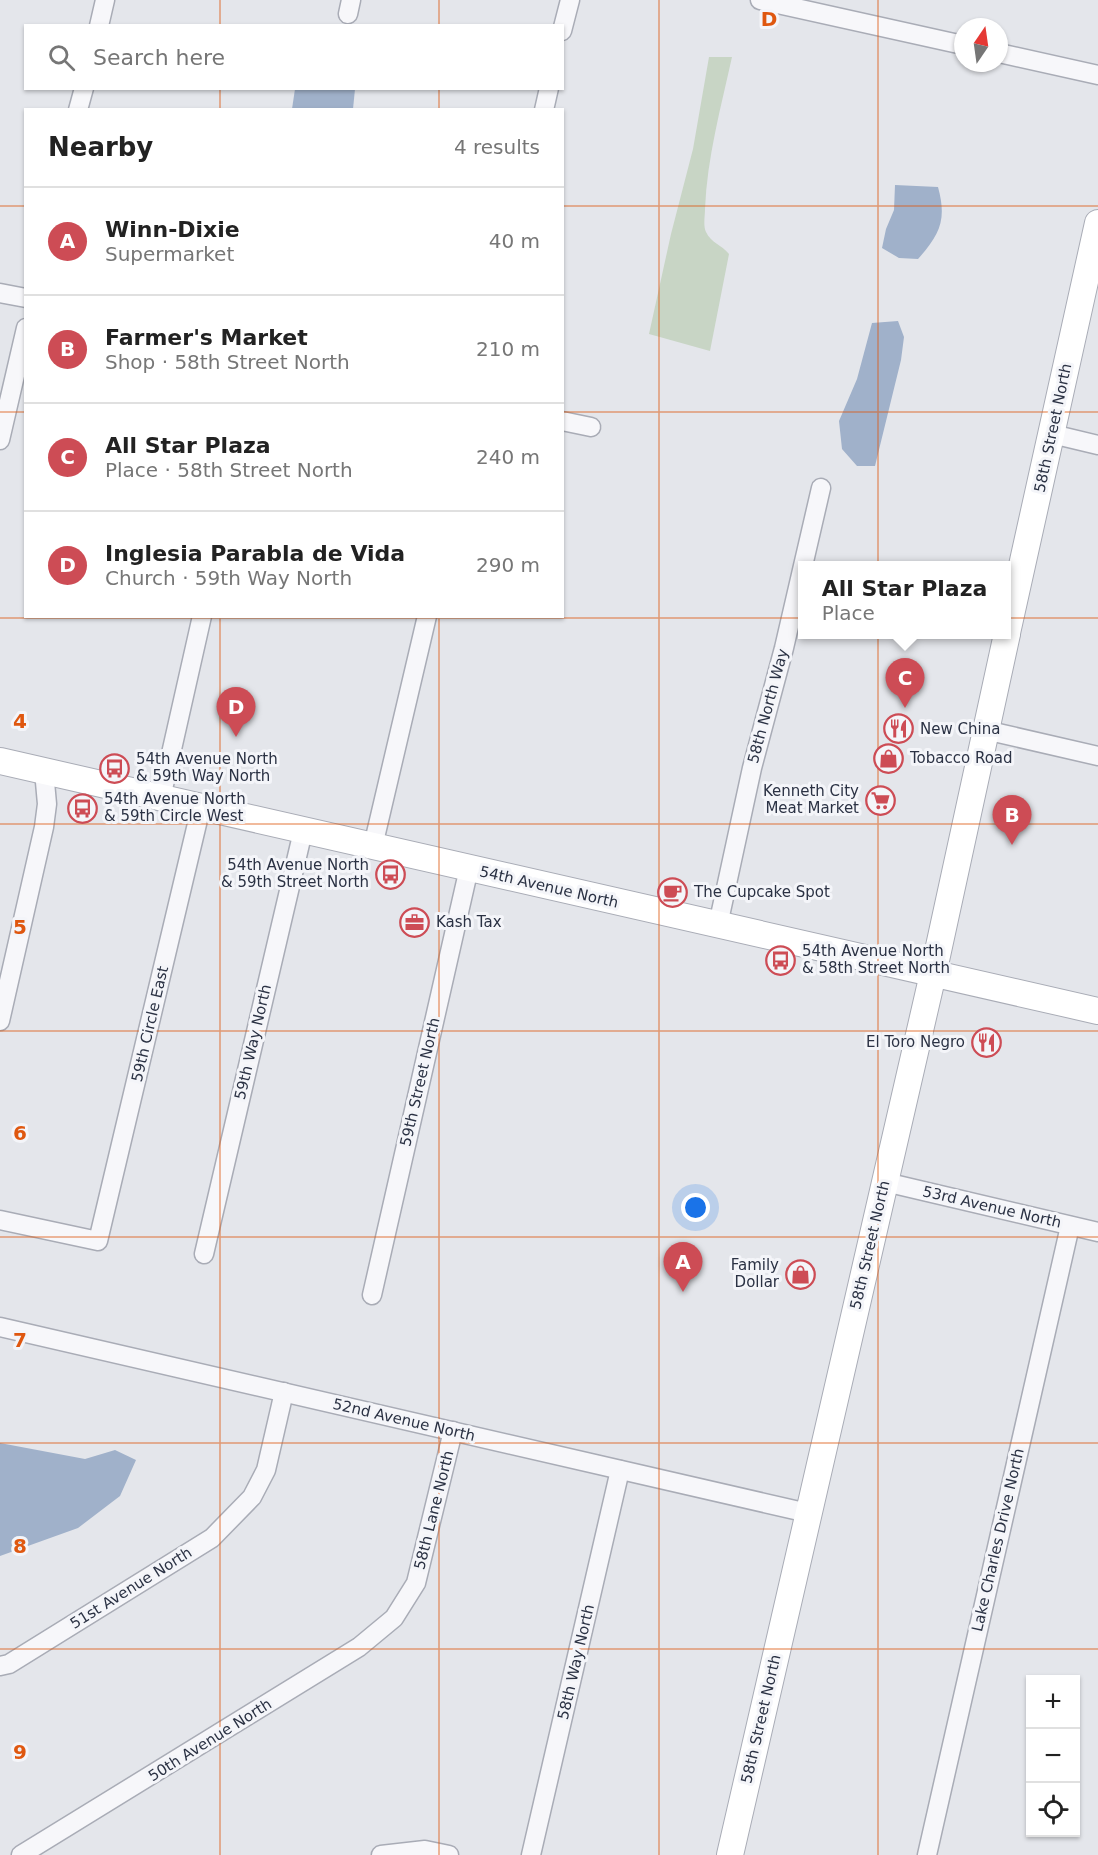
<!DOCTYPE html>
<html lang="en">
<head>
<meta charset="utf-8">
<style>
	:root { --surface:#fff; --page:#f6f6f6; --text:#222; --muted:#767676; --line:#e0e0e0; --accent:#cd4c55 }
	body { margin:0; font-family:"DejaVu Sans",sans-serif; background:var(--page); color:var(--text) }
	.controls { position:absolute; right:18px; bottom:18px; display:grid; overflow:hidden; border-radius:0px; box-shadow:0 2px 4px #0004 }
	.controls button { width:54px; height:54px; display:grid; place-items:center; padding:0; border:0; border-bottom:2px solid var(--line); background:var(--surface); color:var(--text); font:30px sans-serif }
	.compass { position:absolute; left:954px; top:18px; width:54px; height:54px; border-radius:50%; background:var(--surface); box-shadow:0 2px 4px #0004; rotate:13deg }
	.you { position:absolute; left:696px; top:1208px; width:21px; height:21px; margin:-15px; border:4px solid #fff; border-radius:50%; background:#1a73e8; box-shadow:0 0 0 9px #1a73e833 }
	.badge { display:grid; place-items:center; width:39px; height:39px; border-radius:50%; background:var(--accent); color:#fff; font-size:20px; font-weight:700 }
	.pin { position:absolute; translate:-50% -50px; filter:drop-shadow(0 2px 3px #0008) }
	.pin::after { content:''; position:absolute; top:32px; width:21px; height:18px; background:inherit; clip-path:polygon(0 0,100% 0,50% 100%) }
	.popup { position:absolute; left:798px; top:561px; width:213px; height:78px; box-sizing:border-box; display:grid; place-content:center; border-radius:0px; background:var(--surface); filter:drop-shadow(0 2px 4px #0005); font-size:20px; white-space:nowrap; color:var(--muted) }
	.popup b { font-size:22px; color:var(--text) }
	.popup::after { content:''; position:absolute; left:50%; top:100%; margin-left:-12px; border:12px solid transparent; border-top-color:var(--surface) }
	.list { margin:0; padding:0; list-style:none }
	h2 { display:flex; justify-content:space-between; align-items:center; height:78px; margin:0; padding:0 24px; font-size:26px }
	h2 small { font-size:20px; font-weight:400; color:var(--muted) }
	.list li { display:grid; grid-template-columns:39px 1fr auto; gap:18px; align-items:center; box-sizing:border-box; height:108px; padding:0 24px; border-top:2px solid var(--line) }
	.list b { display:block; font-size:22px; white-space:nowrap }
	.list p { margin:0; font-size:20px; white-space:nowrap; color:var(--muted) }
	.list em { font-size:20px; font-style:normal; color:var(--muted) }
	.icon { flex:none; width:33px; height:33px; fill:none; stroke:currentColor; stroke-width:2; stroke-linecap:round; stroke-linejoin:round }
	.map { position:relative; flex:none; width:1098px; height:1855px; overflow:hidden }
	.search { position:absolute; background:var(--surface); box-shadow:0 2px 4px #0004; left:24px; top:24px; width:540px; height:66px; display:flex; align-items:center; gap:15px; box-sizing:border-box; padding:0 21px; border-radius:0px; color:var(--muted); font-size:22px }
	.panel { position:absolute; background:var(--surface); box-shadow:0 2px 4px #0004; left:24px; top:108px; width:540px; height:510px; border-radius:0px }
	.map>svg:first-child { display:block }
	.green { fill:#c8d5c5 }
	.water { fill:#a0b1ca }
	.lines { fill:none; stroke-linecap:round; stroke-linejoin:round }
	.street-casing { stroke:#a9acb6; stroke-width:21 }
	.secondary-casing { stroke:#a9acb6; stroke-width:28 }
	.street { stroke:#f7f7fa; stroke-width:18 }
	.secondary { stroke:#fff; stroke-width:26 }
	.grid { fill:none; stroke:#df570f; stroke-width:1.5; stroke-opacity:0.55 }
	.labels { text-anchor:middle; stroke-width:6; stroke-linejoin:round; paint-order:stroke }
	.street-label { font-size:15px; fill:#2b3244; stroke:#f4f5f9 }
	.poi-label { font-size:15px; fill:#2b3244; stroke:#f4f5f9; text-anchor:start }
	.grid-label { font-size:20px; text-anchor:middle; font-weight:bold; fill:#df570f; stroke:#f4f5f9; stroke-width:6; stroke-linejoin:round; paint-order:stroke }
</style>
</head>
<body>
<div class="map">
<svg width="1098" height="1855" viewBox="0 0 1098 1855">
	<rect width="100%" height="100%" fill="#e4e6eb"/>
	<path class="green" d="M 709,57 L 732,57 C 721,107 707,158 705,209 C 705,216 703,226 706,232 C 711,243 722,245 729,254 L 710,351 L 649,334 L 671,234 L 693,149 Z"/>
	<g class="water">
		<polygon points="295,89 355,89 353,109 292,109"/>
		<path d="M 895,185 L 938,187 C 947,220 940,234 918,259 L 899,258 L 882,248 L 886,229 L 894,210 Z"/>
		<polygon points="898,321 904,337 901,360 875,466 857,466 842,449 839,421 857,379 872,323"/>
		<polygon points="0,1443 85,1459 115,1450 136,1460 120,1496 78,1528 0,1556"/>
	</g>
	<g class="lines">
		<defs>
			<g id="street">
				<polyline points="760,0 963,45"/>
				<polyline points="348,14 351,0"/>
				<polyline points="99,26 105,0"/>
				<polyline points="562,31 570,0"/>
				<polyline points="999,53 1098,75"/>
				<polyline points="78,110 84,88"/>
				<polyline points="544,110 549,88"/>
				<polyline points="0,293 26,298"/>
				<polyline points="562,421 591,427"/>
				<polyline points="1052,434 1098,445"/>
				<polyline points="0,440 26,328"/>
				<polyline points="985,730 1098,756"/>
				<polyline points="161,798 202,616"/>
				<polyline points="373,846 427,616"/>
				<polyline points="718,925 752,768 784,648 821,488"/>
				<polyline points="0,1021 44,827 47,804 44,771"/>
				<polyline points="885,1182 1098,1232"/>
				<polyline points="0,1220 98,1241 201,807"/>
				<polyline points="204,1254 303,831"/>
				<polyline points="372,1295 469,868"/>
				<polyline points="0,1327 808,1513"/>
				<polyline points="0,1666 9,1664 212,1538 252,1497 266,1470 284,1392"/>
				<polyline points="21,1855 359,1647 394,1618 416,1583 453,1431"/>
				<polyline points="381,1855 425,1850 449,1855"/>
				<polyline points="531,1855 620,1470"/>
				<polyline points="927,1855 1070,1226"/>
			</g>
			<g id="secondary">
				<polyline points="1007,633 1098,223"/>
				<polyline points="0,761 1098,1011"/>
				<polyline points="730,1855 933,974 1007,634"/>
			</g>
		</defs>
		<use href="#street" class="street-casing"/>
		<use href="#secondary" class="secondary-casing"/>
		<use href="#street" class="street"/>
		<use href="#secondary" class="secondary"/>
	</g>
	<path class="grid" d="M 220,0 L 220,26M 439,0 L 439,26M 659,0 L 659,1855M 878,0 L 878,1855M 220,88 L 220,110M 439,88 L 439,110M 0,206 L 26,206M 562,206 L 1098,206M 0,412 L 26,412M 562,412 L 1098,412M 220,616 L 220,1855M 439,616 L 439,1855M 0,618 L 1098,618M 0,824 L 1098,824M 0,1031 L 1098,1031M 0,1237 L 1098,1237M 0,1443 L 1098,1443M 0,1649 L 1098,1649"/>
	<defs>
		<symbol id="restaurant-ring" viewBox="-11 -11 22 22"><circle r="9.5" fill="#f4f5f9" stroke="#cd4c55" stroke-width="1.5"/><path d="M-5-6h1v4h1v-4h1v4h1v-4h1v5L-1.5 .5V6h-2V.5L-5-1ZM5-6V6H3V1.5H1.5Q1.5-4 5-6Z" fill="#cd4c55"/></symbol>
		<symbol id="shop-ring" viewBox="-11 -11 22 22"><circle r="9.5" fill="#f4f5f9" stroke="#cd4c55" stroke-width="1.5"/><path d="M-5-2.5h2.3a2.7 3.5 0 0 1 5.4 0H5L5.5 6h-11ZM-1.5-2.5h3a1.5 2.3 0 0 0-3 0Z" fill="#cd4c55"/></symbol>
		<symbol id="bus-ring" viewBox="-11 -11 22 22"><circle r="9.5" fill="#f4f5f9" stroke="#cd4c55" stroke-width="1.5"/><path d="M-5-6H5V4H4V6H2V4H-2V6H-4V4H-5ZM-3.5-4V0h7V-4ZM-3.5 1.2v1.5H-2V1.2ZM2 1.2v1.5H3.5V1.2Z" fill="#cd4c55"/></symbol>
		<symbol id="supermarket-ring" viewBox="-11 -11 22 22"><circle r="9.5" fill="#f4f5f9" stroke="#cd4c55" stroke-width="1.5"/><path d="M-6-5.5h2.5l.6 2H6L4.5 2H-2.5L-4.4-4H-6ZM-1.5 3.2a1.3 1.3 0 1 0 .1 0ZM3 3.2a1.3 1.3 0 1 0 .1 0Z" fill="#cd4c55"/></symbol>
		<symbol id="cafe-ring" viewBox="-11 -11 22 22"><circle r="9.5" fill="#f4f5f9" stroke="#cd4c55" stroke-width="1.5"/><path d="M-5.5-4.5H6V0H3Q3 3.5 0 3.5H-2.5Q-5.5 3.5-5.5 0ZM3-3.2v2h1.7v-2ZM-6 4.5H4V6H-6Z" fill="#cd4c55"/></symbol>
		<symbol id="office-ring" viewBox="-11 -11 22 22"><circle r="9.5" fill="#f4f5f9" stroke="#cd4c55" stroke-width="1.5"/><path d="M-6-3h4V-5.5h4V-3h4V5H-6ZM-1-4.5V-3h2v-1.5ZM-6 0V1H6V0Z" fill="#cd4c55"/></symbol>
	</defs>
	<g fill-rule="evenodd">
		<use href="#restaurant-ring" x="882" y="712" width="33" height="33"/>
		<use href="#shop-ring" x="872" y="742" width="33" height="33"/>
		<use href="#bus-ring" x="98" y="752" width="33" height="33"/>
		<use href="#supermarket-ring" x="864" y="784" width="33" height="33"/>
		<use href="#bus-ring" x="66" y="792" width="33" height="33"/>
		<use href="#bus-ring" x="374" y="858" width="33" height="33"/>
		<use href="#cafe-ring" x="656" y="876" width="33" height="33"/>
		<use href="#office-ring" x="398" y="906" width="33" height="33"/>
		<use href="#bus-ring" x="764" y="944" width="33" height="33"/>
		<use href="#restaurant-ring" x="970" y="1026" width="33" height="33"/>
		<use href="#shop-ring" x="784" y="1258" width="33" height="33"/>
	</g>
	<g class="labels">
		<g class="street-label">
			<text transform="translate(1053 428) rotate(-78)" y="5">58th Street North</text>
			<text transform="translate(768 706) rotate(-75)" y="5">58th North Way</text>
			<text transform="translate(549 887) rotate(13)" y="5">54th Avenue North</text>
			<text transform="translate(150 1024) rotate(-77)" y="5">59th Circle East</text>
			<text transform="translate(253 1042) rotate(-77)" y="5">59th Way North</text>
			<text transform="translate(420 1082) rotate(-77)" y="5">59th Street North</text>
			<text transform="translate(992 1207) rotate(13)" y="5">53rd Avenue North</text>
			<text transform="translate(870 1245) rotate(-77)" y="5">58th Street North</text>
			<text transform="translate(404 1420) rotate(13)" y="5">52nd Avenue North</text>
			<text transform="translate(434 1510) rotate(-76)" y="5">58th Lane North</text>
			<text transform="translate(998 1540) rotate(-77)" y="5">Lake Charles Drive North</text>
			<text transform="translate(131 1588) rotate(-32)" y="5">51st Avenue North</text>
			<text transform="translate(576 1662) rotate(-77)" y="5">58th Way North</text>
			<text transform="translate(761 1719) rotate(-77)" y="5">58th Street North</text>
			<text transform="translate(210 1740) rotate(-32)" y="5">50th Avenue North</text>
		</g>
		<g class="poi-label">
			<text x="920" y="734">New China</text>
			<text x="910" y="763">Tobacco Road</text>
			<text x="136" y="764">54th Avenue North<tspan x="136" dy="17">&amp; 59th Way North</tspan></text>
			<text x="859" y="796" text-anchor="end">Kenneth City<tspan x="859" dy="17">Meat Market</tspan></text>
			<text x="104" y="804">54th Avenue North<tspan x="104" dy="17">&amp; 59th Circle West</tspan></text>
			<text x="369" y="870" text-anchor="end">54th Avenue North<tspan x="369" dy="17">&amp; 59th Street North</tspan></text>
			<text x="694" y="897">The Cupcake Spot</text>
			<text x="436" y="927">Kash Tax</text>
			<text x="802" y="956">54th Avenue North<tspan x="802" dy="17">&amp; 58th Street North</tspan></text>
			<text x="965" y="1047" text-anchor="end">El Toro Negro</text>
			<text x="779" y="1270" text-anchor="end">Family<tspan x="779" dy="17">Dollar</tspan></text>
		</g>
	</g>
	<g class="grid-label">
		<text x="769" y="26">D</text>
		<text x="20" y="728">4</text>
		<text x="20" y="934">5</text>
		<text x="20" y="1140">6</text>
		<text x="20" y="1347">7</text>
		<text x="20" y="1553">8</text>
		<text x="20" y="1759">9</text>
	</g>
</svg>
<div class="controls">
<button>+</button>
<button>−</button>
<button><svg class="icon" aria-label="locate" viewBox="0 0 24 24"><circle cx="12" cy="12" r="6"/><path d="M12 2v4M12 18v4M2 12h4M18 12h4"/></svg></button>
</div>
<svg class="compass" viewBox="-18 -18 36 36"><path d="M0-13l5 13h-10z" fill="#e53935"/><path d="M0 13l5-13h-10z" fill="#767676"/></svg>
<div class="you"></div>
<div class="pin badge" style="left:683px;top:1292px">A</div>
<div class="pin badge" style="left:1012px;top:845px">B</div>
<div class="pin badge" style="left:905px;top:708px">C</div>
<div class="popup"><b>All Star Plaza</b>Place</div>
<div class="pin badge" style="left:236px;top:737px">D</div>
<div class="search"><svg class="icon" aria-label="search" viewBox="0 0 24 24"><circle cx="10" cy="10" r="6"/><path d="M15 15l6 6"/></svg>Search here</div>
<section class="panel">
<h2>Nearby<small>4 results</small></h2>
<ul class="list">
<li><span class="badge">A</span><div><b>Winn-Dixie</b><p>Supermarket</p></div><em>40 m</em></li>
<li><span class="badge">B</span><div><b>Farmer's Market</b><p>Shop · 58th Street North</p></div><em>210 m</em></li>
<li><span class="badge">C</span><div><b>All Star Plaza</b><p>Place · 58th Street North</p></div><em>240 m</em></li>
<li><span class="badge">D</span><div><b>Inglesia Parabla de Vida</b><p>Church · 59th Way North</p></div><em>290 m</em></li>
</ul>
</section>
</div>
</body>
</html>
